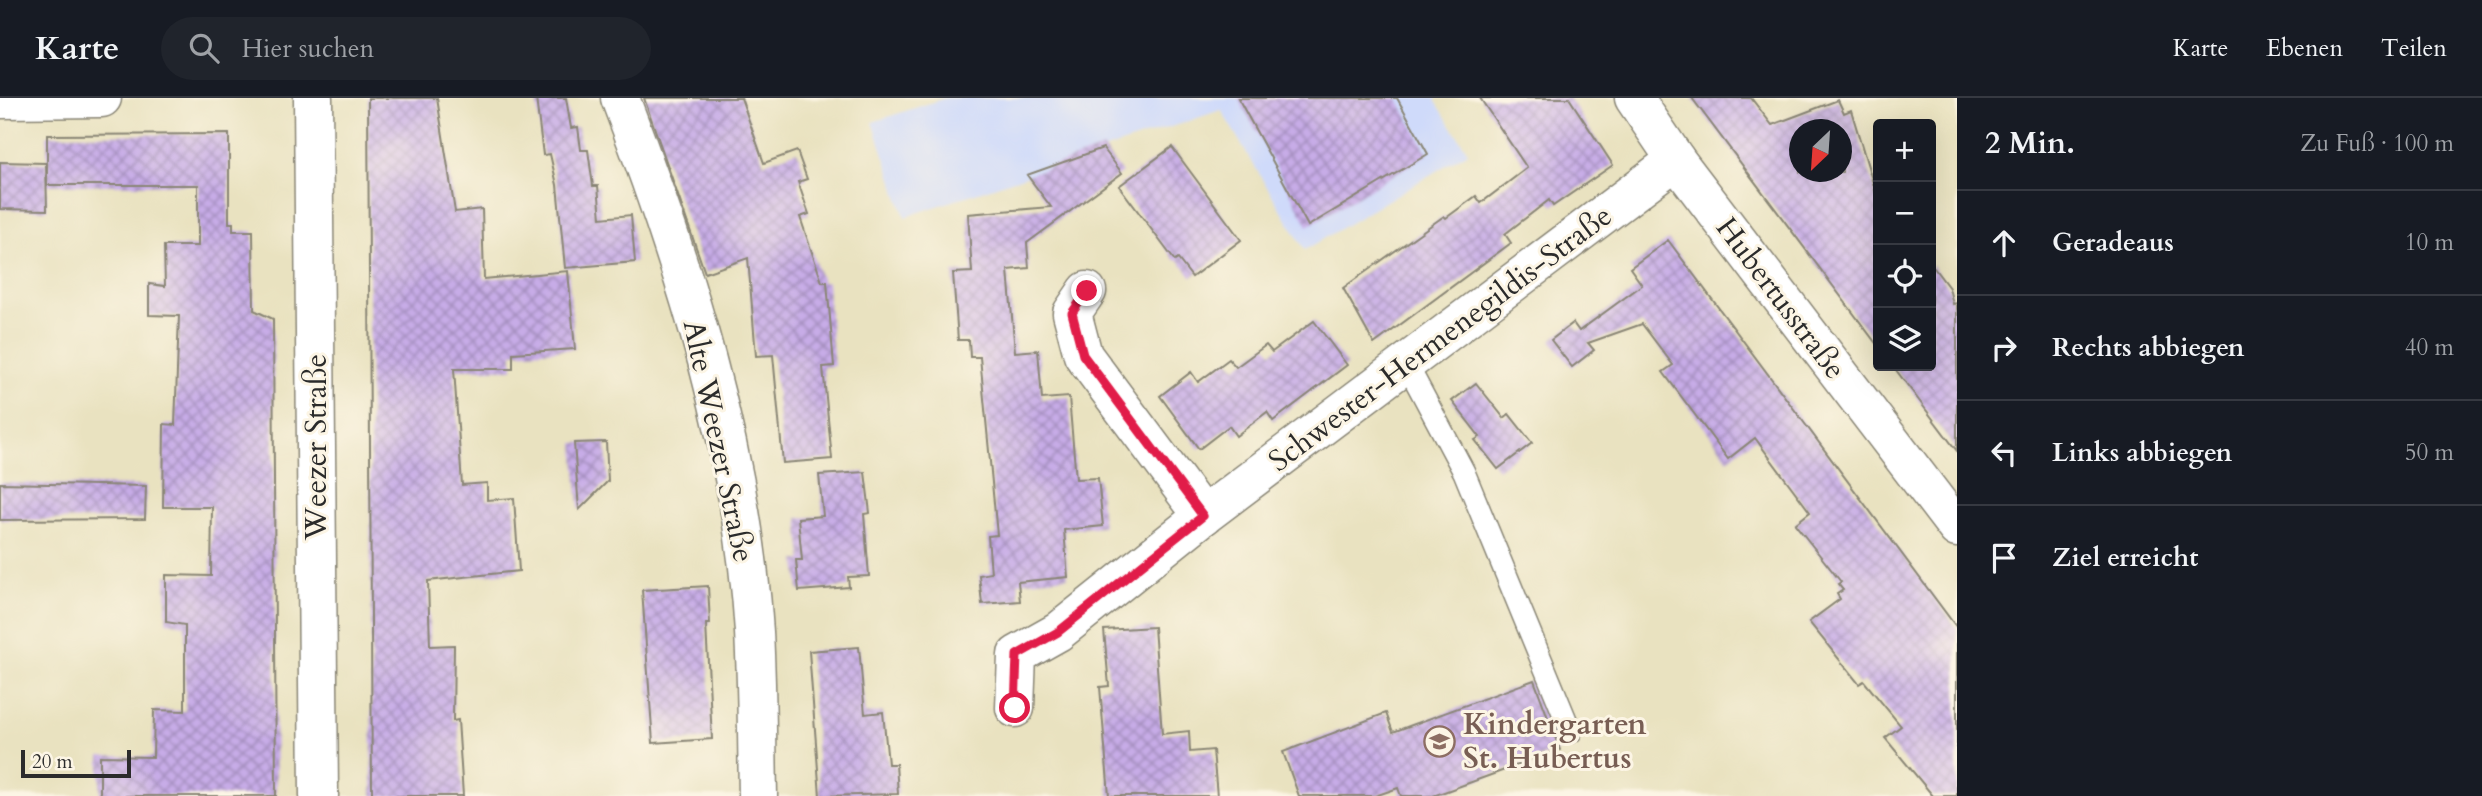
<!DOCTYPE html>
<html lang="de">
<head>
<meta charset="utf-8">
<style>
	:root { --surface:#171b24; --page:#20242c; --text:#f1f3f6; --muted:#9ea1a6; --line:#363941 }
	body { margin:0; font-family:Cardo,serif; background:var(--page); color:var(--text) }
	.controls { position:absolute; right:21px; top:21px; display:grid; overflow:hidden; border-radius:7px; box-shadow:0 7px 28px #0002 }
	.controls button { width:63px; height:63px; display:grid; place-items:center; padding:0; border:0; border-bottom:2px solid var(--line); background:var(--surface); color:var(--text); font:35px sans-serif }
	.compass { position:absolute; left:1789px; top:21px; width:63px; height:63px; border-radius:50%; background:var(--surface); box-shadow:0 7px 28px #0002; rotate:205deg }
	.scale { position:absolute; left:21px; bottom:18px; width:110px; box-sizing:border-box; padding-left:7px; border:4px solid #2b2b2b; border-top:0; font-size:19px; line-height:24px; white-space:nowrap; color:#2b2b2b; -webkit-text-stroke:5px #fcf5e5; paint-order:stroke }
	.stop { position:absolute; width:21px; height:21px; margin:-16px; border:5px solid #e11d48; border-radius:50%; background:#fff }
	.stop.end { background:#e11d48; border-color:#fff; box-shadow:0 2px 7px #0008 }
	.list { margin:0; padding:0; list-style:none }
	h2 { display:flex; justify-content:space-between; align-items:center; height:91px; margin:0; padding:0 28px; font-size:30px }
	h2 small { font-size:23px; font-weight:400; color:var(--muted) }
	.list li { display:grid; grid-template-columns:46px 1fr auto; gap:21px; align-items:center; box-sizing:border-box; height:105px; padding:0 28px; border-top:2px solid var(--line) }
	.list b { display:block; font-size:26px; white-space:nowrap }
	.list em { font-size:23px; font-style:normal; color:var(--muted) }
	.icon { flex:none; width:38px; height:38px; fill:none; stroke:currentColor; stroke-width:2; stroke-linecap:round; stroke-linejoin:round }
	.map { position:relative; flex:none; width:1957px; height:698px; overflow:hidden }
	header { display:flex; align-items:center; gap:42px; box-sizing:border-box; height:98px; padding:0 35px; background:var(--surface); border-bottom:2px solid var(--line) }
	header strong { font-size:33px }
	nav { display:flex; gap:38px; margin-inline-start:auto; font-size:24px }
	.search { width:490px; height:63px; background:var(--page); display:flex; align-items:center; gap:18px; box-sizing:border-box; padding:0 24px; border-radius:38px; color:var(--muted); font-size:26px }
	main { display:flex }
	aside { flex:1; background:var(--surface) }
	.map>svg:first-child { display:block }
	.built { fill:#cfdafa }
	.building { fill:url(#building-cross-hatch); fill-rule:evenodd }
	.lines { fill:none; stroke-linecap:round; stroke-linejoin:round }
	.service-casing { stroke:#8a8676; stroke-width:24 }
	.minor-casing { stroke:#8a8676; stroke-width:41 }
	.service { stroke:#fff; stroke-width:21 }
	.minor { stroke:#fff; stroke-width:38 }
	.route { stroke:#e11d48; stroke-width:9 }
	.labels { text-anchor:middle; stroke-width:6; stroke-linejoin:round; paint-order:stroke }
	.street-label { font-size:30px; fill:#2b2b2b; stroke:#fcf5e5 }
	.education-label { font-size:30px; font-weight:bold; fill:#785e54; stroke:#fcf5e5; text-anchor:start }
</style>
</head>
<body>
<header>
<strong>Karte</strong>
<div class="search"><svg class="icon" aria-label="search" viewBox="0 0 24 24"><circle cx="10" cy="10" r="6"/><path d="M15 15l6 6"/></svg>Hier suchen</div>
<nav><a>Karte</a><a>Ebenen</a><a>Teilen</a></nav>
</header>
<main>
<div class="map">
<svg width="1957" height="698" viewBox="0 0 1957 698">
	<defs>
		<pattern id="building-cross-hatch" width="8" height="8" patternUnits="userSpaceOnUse" patternTransform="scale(1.75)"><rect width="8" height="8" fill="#c7ace7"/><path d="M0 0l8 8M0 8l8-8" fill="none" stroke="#a28cbb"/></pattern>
	</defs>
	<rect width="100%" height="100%" fill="#fcf5e5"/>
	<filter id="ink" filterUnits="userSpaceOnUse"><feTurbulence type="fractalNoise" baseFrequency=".0143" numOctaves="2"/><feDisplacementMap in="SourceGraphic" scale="14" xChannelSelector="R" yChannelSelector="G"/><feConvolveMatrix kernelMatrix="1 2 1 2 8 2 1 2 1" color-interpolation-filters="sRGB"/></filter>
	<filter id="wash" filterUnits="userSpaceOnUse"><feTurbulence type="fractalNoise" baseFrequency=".00686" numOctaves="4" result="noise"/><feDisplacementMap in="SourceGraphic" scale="28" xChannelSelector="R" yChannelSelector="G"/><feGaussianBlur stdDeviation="1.57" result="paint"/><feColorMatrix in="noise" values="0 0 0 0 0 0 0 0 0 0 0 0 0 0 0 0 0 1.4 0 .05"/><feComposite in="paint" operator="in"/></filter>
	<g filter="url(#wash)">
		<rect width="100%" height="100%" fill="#e9e2c0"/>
		<polygon class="built" points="945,0 1438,0 1435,2 1468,54 1305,152 1221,12 905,119 873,24"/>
		<g id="blocks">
			<g class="building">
				<polygon points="368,0 437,0 455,114 482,111 484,181 568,173 575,251 513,255 513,271 454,271 462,387 487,385 487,402 514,400 519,473 428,483 430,548 454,547 453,623 458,622 463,698 372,698"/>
				<polygon points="536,0 566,0 571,30 578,29 581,52 588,52 593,88 598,88 601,120 631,117 635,164 565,170 557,87 550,56 543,57"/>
				<polygon points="644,0 741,0 764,65 797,53 807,81 798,84 809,116 800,119 822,184 827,184 834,268 823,269 832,361 783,365 773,257 756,258 748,160 705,175"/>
				<polygon points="1238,0 1397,0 1428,56 1308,128"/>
				<polygon points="1480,0 1569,0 1613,67 1553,108 1549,102 1505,136 1511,145 1374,246 1343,190 1444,118 1446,120 1476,98 1481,105 1527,70"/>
				<path d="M 1692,0 L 1751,0 L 1772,27 L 1838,2 L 1844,15 L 1851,12 L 1878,102 L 1878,248 ZM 1800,32 L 1842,32 L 1842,74 L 1800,74 Z"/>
				<polygon points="229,36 229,125 233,125 233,133 253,133 254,212 273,221 276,698 100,698 100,658 153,659 154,612 185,613 185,527 166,524 166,477 211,478 212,409 163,409 164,326 175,327 179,218 149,217 149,186 165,188 164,148 198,148 198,87 47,87 47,37"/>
				<polygon points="1172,49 1241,142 1192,179 1178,161 1175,163 1119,88"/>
				<polygon points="1103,50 1122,75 1027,145 1029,170 1008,172 1015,254 1038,252 1042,301 1069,299 1076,381 1098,380 1103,428 1064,432 1068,479 1018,484 1020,503 982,506 979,477 991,475 988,438 997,437 980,259 970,259 969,242 958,242 953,175 972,174 968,116 1051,109 1027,77"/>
				<polygon points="0,64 46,65 47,112 0,111"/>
				<polygon points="1668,142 1957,530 1957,698 1933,698 1885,640 1901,628 1864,583 1859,586 1809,524 1840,501 1837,496 1843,492 1838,486 1841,484 1795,426 1810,414 1755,340 1728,361 1663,274 1673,267 1642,226 1588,245 1594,252 1572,269 1551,242 1573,225 1579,233 1642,187 1630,170"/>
				<polygon points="1931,166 1949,190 1953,206 1957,205 1957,353 1893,268 1931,268"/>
				<polygon points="1314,223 1347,267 1273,323 1267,314 1236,338 1229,328 1199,351 1160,298 1191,274 1198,284 1229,261 1236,269 1266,247 1272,254"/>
				<polygon points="1476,285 1504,320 1509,316 1532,345 1498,371 1475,342 1480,339 1452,303"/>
				<polygon points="606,344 608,383 579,412 574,345"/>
				<polygon points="865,374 870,415 864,416 869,478 848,479 849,489 799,493 796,462 802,462 798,420 823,418 819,377"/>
				<polygon points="0,385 146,388 145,421 0,422"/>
				<polygon points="708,488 710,526 706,526 712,641 653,645 642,492"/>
				<polygon points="1154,529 1162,636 1189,633 1190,654 1213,652 1217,698 1109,698 1100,589 1109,588 1104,532"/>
				<polygon points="859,549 865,616 883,614 888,666 896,666 898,696 820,698 809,553"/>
				<polygon points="1534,582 1560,652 1433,698 1401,698 1398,690 1375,698 1299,698 1283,654 1386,615 1393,634"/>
			</g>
		</g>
	</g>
	<g filter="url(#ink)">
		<use href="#blocks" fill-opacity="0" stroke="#8a8676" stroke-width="2"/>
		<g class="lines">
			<defs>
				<polyline id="service" points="1406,265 1464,374 1571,634"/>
				<g id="minor">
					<polyline points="313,0 319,698"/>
					<path d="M 620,0 C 684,167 743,354 754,534 C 757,588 757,643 758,698"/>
					<polyline points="1634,0 1676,62 1957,430"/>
					<polyline points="0,1 102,0"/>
					<polyline points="1087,193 1072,215 1083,257 1203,418"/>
					<polyline points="1015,610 1017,557 1058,534 1203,418 1676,62"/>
				</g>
			</defs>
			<use href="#service" class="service-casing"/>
			<use href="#minor" class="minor-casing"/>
			<use href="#service" class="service"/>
			<use href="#minor" class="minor"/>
		</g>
	</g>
	<g class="lines" filter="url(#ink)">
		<polyline class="route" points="1015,610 1017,557 1058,534 1203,418 1083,257 1072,215 1087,193"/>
	</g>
	<defs>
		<symbol id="school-ring" viewBox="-11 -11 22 22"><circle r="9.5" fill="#fcf5e5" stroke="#8d6e63" stroke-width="1.5"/><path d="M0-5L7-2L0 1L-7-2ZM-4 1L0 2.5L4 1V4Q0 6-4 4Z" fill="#8d6e63"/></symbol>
	</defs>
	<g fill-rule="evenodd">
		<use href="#school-ring" x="1422" y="626" width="35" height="35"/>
	</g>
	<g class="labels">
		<g class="street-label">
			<text transform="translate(1781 200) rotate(53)" y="10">Hubertusstraße</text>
			<text transform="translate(1440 240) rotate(-37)" y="10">Schwester-Hermenegildis-Straße</text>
			<text transform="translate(719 343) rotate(78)" y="10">Alte Weezer Straße</text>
			<text transform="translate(316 349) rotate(-90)" y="10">Weezer Straße</text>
		</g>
		<g class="education-label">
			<text x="1463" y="636">Kindergarten<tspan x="1463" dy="34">St. Hubertus</tspan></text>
		</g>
	</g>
</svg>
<div class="controls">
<button>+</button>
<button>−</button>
<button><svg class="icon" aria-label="locate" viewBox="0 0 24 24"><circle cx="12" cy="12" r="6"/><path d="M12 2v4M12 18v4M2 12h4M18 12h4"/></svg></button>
<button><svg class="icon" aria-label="layers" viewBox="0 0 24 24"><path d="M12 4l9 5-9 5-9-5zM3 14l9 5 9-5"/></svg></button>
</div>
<svg class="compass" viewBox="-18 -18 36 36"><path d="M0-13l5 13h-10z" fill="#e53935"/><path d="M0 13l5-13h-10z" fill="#9ea1a6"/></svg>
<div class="scale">20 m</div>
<div class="stop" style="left:1015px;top:610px"></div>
<div class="stop end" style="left:1087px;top:193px"></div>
</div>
<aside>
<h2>2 Min.<small>Zu Fuß · 100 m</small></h2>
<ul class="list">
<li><svg class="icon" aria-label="ahead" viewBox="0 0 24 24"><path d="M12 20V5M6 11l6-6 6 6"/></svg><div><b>Geradeaus</b></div><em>10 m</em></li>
<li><svg class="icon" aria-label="right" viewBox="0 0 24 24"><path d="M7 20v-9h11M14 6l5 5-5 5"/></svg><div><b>Rechts abbiegen</b></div><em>40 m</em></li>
<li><svg class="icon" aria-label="left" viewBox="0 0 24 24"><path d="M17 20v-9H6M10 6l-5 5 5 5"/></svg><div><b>Links abbiegen</b></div><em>50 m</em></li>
<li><svg class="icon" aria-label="arrive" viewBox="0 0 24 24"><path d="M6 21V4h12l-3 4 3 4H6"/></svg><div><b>Ziel erreicht</b></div></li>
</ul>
</aside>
</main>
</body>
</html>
